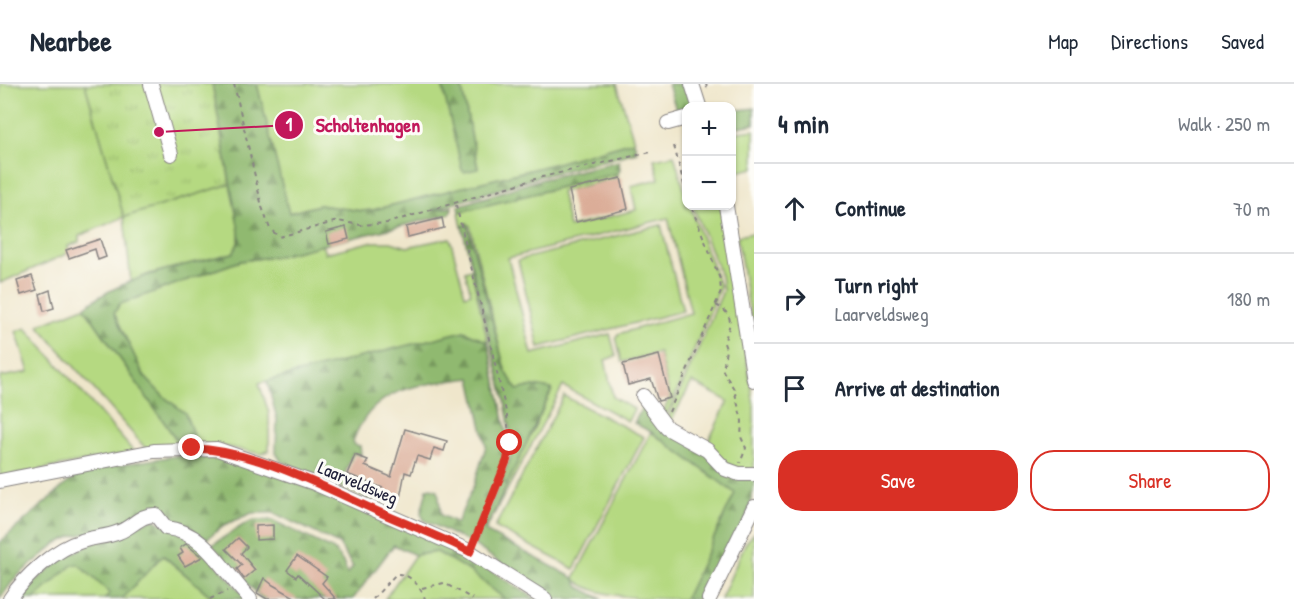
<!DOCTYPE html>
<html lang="en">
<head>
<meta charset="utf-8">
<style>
	:root { --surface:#fff; --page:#f2f2f3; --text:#1f2937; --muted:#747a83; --line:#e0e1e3; --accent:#d93025 }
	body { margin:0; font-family:"Patrick Hand",sans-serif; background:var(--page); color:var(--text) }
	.controls { position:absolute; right:18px; top:18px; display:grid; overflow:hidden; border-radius:12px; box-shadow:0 2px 4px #0004 }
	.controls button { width:54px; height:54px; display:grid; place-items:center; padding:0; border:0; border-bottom:2px solid var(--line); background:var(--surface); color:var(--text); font:30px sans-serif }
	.stop { position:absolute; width:18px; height:18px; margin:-14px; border:4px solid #d93025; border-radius:50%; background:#fff }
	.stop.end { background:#d93025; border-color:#fff; box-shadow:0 2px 6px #0008 }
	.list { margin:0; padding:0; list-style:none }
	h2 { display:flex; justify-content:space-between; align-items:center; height:78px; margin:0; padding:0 24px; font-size:26px }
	h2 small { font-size:20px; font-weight:400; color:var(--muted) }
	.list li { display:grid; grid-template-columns:39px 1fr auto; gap:18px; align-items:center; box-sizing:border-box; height:90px; padding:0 24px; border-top:2px solid var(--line) }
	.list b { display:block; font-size:22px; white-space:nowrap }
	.list p { margin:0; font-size:20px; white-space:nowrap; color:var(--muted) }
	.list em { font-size:20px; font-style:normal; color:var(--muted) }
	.actions { display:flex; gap:12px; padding:18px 24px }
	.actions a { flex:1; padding:14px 0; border:2px solid var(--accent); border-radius:24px; text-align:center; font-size:21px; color:var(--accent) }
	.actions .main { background:var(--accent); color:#fff }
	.icon { flex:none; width:33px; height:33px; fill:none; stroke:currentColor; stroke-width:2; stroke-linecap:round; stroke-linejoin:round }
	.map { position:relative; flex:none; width:754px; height:515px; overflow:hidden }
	header { display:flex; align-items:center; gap:36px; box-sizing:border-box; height:84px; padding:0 30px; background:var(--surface); border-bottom:2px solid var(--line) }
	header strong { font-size:28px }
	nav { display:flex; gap:33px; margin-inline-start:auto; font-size:21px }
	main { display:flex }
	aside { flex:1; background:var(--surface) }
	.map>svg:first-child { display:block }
	.grass { fill:#b5d981; stroke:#6c7e5e; stroke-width:1.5 }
	.forest { fill:url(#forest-firs); stroke:#596e55; stroke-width:1.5 }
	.park { fill:url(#park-tufts); stroke:#6c7e5e; stroke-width:1.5 }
	.building { fill:#dbad98 }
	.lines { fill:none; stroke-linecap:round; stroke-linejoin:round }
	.minor-casing { stroke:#888483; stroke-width:16 }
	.path { stroke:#888483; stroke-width:2; stroke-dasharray:4.5 4.5; stroke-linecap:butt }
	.minor { stroke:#fff; stroke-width:14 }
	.route { stroke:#d93025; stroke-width:8 }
	.labels { text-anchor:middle; stroke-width:6; stroke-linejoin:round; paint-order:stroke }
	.street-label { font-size:18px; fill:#22223b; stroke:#fdfcf7 }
	.leader { fill:none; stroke:#c2185b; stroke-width:2 }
	.callout-dot { fill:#c2185b; stroke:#fdfcf7; stroke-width:2 }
	.mark-label { font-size:18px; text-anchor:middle; font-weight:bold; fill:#fff }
	.callout-label { font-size:20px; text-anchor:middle; font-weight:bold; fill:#c2185b; stroke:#fdfcf7; stroke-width:6; stroke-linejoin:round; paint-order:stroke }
</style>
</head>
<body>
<header>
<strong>Nearbee</strong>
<nav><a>Map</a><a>Directions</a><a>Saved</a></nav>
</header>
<main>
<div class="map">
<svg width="754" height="515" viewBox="0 0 754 515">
	<defs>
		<pattern id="forest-firs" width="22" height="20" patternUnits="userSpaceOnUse" patternTransform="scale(1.5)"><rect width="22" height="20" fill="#90b96f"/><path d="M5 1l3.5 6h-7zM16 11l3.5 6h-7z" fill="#75965c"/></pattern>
		<pattern id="park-tufts" width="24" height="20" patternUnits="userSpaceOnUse" patternTransform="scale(1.5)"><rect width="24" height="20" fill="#b5d981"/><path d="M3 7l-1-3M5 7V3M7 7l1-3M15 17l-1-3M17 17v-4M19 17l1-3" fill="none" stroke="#9bba70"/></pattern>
	</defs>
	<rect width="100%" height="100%" fill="#fdfcf7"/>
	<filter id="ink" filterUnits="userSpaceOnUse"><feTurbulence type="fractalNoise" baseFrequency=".0167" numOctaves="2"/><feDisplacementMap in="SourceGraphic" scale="12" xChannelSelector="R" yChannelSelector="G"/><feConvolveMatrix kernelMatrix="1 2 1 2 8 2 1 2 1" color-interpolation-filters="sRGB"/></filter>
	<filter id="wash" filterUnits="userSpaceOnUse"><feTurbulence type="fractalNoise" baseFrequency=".008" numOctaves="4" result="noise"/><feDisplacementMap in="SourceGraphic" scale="24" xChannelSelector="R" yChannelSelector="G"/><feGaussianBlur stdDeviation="1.35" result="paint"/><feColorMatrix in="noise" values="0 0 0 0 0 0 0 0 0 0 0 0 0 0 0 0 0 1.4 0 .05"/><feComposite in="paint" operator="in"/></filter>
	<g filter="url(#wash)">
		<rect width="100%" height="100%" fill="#efe6cb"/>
		<g class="grass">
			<path d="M 0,0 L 85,0 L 124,133 L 230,100 C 234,120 247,152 233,169 L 149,190 L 131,198 L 124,133 L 79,152 L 79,158 L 68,162 L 69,169 L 0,199 Z"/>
			<polygon points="257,0 442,0 464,88 478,84 461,0 617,0 634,57 557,79 373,126 362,127 319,121 288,129"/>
			<polygon points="754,46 754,84 732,89 732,49"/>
			<polygon points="674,71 686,112 686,122 690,122 720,203 670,324 665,333 658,328 664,326 670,313 659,269 622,278 616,253 618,250 691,229 668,134 508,174 532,270 610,250 616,272 605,276 613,313 634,325 628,337 563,302 485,447 552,306 534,302 517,306 505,286 470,142 467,139 462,143 459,128 618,89 618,93 561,108 569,143 636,126 631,102 659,95 654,75"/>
			<polygon points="693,122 722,122 754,322 754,386 732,384 707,360 728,317 692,298 669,341 666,339 723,207 721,192"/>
			<polygon points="661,141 683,227 539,263 518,176"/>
			<polygon points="754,149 754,253 737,152"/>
			<polygon points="450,154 465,211 471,209 465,187 471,185 488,258 464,247 259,299 269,329 269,366 262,370 223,362 197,361 185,329 163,312 144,292 114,229 120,220 240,177 278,172 322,161 325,169 370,158 391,158 407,163"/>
			<polygon points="84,223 180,361 147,366 38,241"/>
			<polygon points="26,244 134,368 0,393 0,293 29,288 16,247"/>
			<polygon points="564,312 644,353 574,485 495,443"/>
			<path d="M 651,348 L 735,409 L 685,515 C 653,515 592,515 574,494 Z"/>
			<polygon points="754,449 754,515 721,515 745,460"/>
			<polygon points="437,468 468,486 505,515 385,515 415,471"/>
			<polygon points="162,471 214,515 122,515"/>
			<polygon points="79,480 110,509 105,515 34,515 72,481"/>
		</g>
		<g class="forest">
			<path d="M 212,0 L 257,0 L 289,129 L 319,121 L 362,127 L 373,126 L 557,79 L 634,57 L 637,68 L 538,93 L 432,126 L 452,123 L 450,130 L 278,172 L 240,177 L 120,220 L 114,229 L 144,292 L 163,312 L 185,329 L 197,361 L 180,361 L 84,223 C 126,191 182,182 233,169 L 240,155 L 238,141 Z"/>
			<polygon points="442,0 461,0 478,85 464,88 462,86"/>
			<polygon points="668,0 688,0 692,22 686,22 686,29 678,32"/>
			<polygon points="754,24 754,40 732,44 732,27"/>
			<polygon points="619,77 620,86 618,89 459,128 458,122 535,97"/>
			<polygon points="467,139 505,286 517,306 534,302 552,305 485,447 574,494 579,503 602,515 554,515 474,461 510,374 512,360 505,317 462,143"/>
			<path d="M 464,247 L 488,258 L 509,361 L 505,377 L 470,459 L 424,436 L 421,429 L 427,405 L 431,404 L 438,406 L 441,431 L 457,439 L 474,401 L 486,362 L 471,294 C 420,301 373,301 353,357 L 355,361 L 360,362 L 361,371 L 353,369 L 344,392 L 377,406 L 373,417 L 281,377 L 276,369 L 277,335 L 267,297 Z"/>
			<path d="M 644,320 L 656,339 L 754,395 C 754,436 723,478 705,515 L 685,515 L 735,409 L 651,348 L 634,339 Z"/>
			<polygon points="175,372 222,374 280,392 453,463 536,515 505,515 468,486 437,468 415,471 394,461 353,515 262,515 212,461 243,441 254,436 272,436 334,466 343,478 347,490 353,483 339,460 274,429 252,429 224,441 207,455 182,440 174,441 168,438 163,429 158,426 121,443 73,452 56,460 15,494 0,515 0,458 81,387"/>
			<path d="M 153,435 L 195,456 L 247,515 L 214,515 L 163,471 L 122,515 L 105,515 L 110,509 L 78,480 L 72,481 L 34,515 L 19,515 C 56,469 100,455 153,435 Z"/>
		</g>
		<polygon class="park" points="85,0 212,0 230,100 124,133"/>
		<g id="blocks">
			<g class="building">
				<polygon points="621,94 628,125 576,138 569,106"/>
				<polygon points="442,134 444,144 408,153 406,143"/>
				<polygon points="346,143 349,155 329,160 326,148"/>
				<polygon points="100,155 106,173 98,176 95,165 69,174 66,166"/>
				<polygon points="32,192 37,206 21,211 17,197"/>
				<polygon points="50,206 54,224 44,227 40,210"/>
				<polygon points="659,271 670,314 658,317 651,295 628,301 623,280"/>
				<polygon points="405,345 447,357 444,367 434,364 430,376 417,372 411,390 405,388 400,414 382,411 383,404 347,390 355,371 368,376 365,382 391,393"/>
				<polygon points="273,441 273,455 256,456 256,442"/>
				<polygon points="238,454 247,463 241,469 255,486 244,495 237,485 242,481 226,465"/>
				<polygon points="186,460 202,473 185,482 178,472 183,469 180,464"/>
				<polygon points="297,472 327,493 322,499 336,515 325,515 298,490 296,493 287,486"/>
				<polygon points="264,494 273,501 298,515 267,515 257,509"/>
			</g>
		</g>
	</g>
	<g filter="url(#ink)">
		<use href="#blocks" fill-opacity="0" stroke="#888483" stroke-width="1.5"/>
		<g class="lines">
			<defs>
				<g id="minor">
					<polyline points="151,0 171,70"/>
					<polyline points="692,0 699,22"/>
					<polyline points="668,39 686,34"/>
					<polyline points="726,122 754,296"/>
					<polyline points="643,312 667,344 707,366 725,385 739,390 754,390"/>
					<polyline points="0,397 154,367 217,365 314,399 467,466 545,515"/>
					<path d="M 10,515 C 25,492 56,464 82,457 C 94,453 107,453 119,448 C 133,443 140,430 156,431 L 166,444 C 205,447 225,490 250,515"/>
					<polyline points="709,515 754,423"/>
				</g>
			</defs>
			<use href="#minor" class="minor-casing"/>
			<g class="path">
				<polyline points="234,0 262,123 270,145 279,153 338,137 361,141 387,139 542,93 651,68"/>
				<polyline points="706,0 708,8"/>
				<polyline points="674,62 686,108"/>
				<polyline points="456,121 491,263 507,332 510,359 507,376 474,457"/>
				<path d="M 716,221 C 737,232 729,241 724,259 L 726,265 L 723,287 L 734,305 L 742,337 L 741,353 L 746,364 L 740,379"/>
				<polyline points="669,328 721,208 720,195 691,122"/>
				<polyline points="422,504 444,499 473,515"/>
				<polyline points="210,515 227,507"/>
				<path d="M 373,515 L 396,490 C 410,489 421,503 425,515"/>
			</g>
			<use href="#minor" class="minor"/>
		</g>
	</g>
	<g class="lines" filter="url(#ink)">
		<path class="route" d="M 192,364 C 259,367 325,404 386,431 C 413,443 443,453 470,468 L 507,376 L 510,359"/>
	</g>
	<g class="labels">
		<g class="street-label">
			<text transform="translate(358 399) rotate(23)" y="6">Laarveldsweg</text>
		</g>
	</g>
	<path class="leader" d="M159 48L289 41"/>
	<g class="callout-dot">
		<circle cx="159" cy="48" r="6"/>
		<circle cx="289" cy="41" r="15"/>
	</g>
	<g class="mark-label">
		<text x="289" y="47">1</text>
	</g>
	<g class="callout-label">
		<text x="368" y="48">Scholtenhagen</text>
	</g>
</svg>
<div class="controls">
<button>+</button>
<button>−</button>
</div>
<div class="stop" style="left:510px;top:359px"></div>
<div class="stop end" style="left:192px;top:364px"></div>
</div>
<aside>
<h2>4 min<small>Walk · 250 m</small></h2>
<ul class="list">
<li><svg class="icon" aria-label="ahead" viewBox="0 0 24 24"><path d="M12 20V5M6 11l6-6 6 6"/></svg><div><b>Continue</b></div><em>70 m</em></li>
<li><svg class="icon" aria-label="right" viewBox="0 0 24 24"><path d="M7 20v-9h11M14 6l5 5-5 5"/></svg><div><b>Turn right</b><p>Laarveldsweg</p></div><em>180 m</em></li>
<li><svg class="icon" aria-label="arrive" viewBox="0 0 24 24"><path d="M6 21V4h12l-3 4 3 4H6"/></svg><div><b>Arrive at destination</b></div></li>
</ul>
<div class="actions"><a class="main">Save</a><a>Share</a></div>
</aside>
</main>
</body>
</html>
